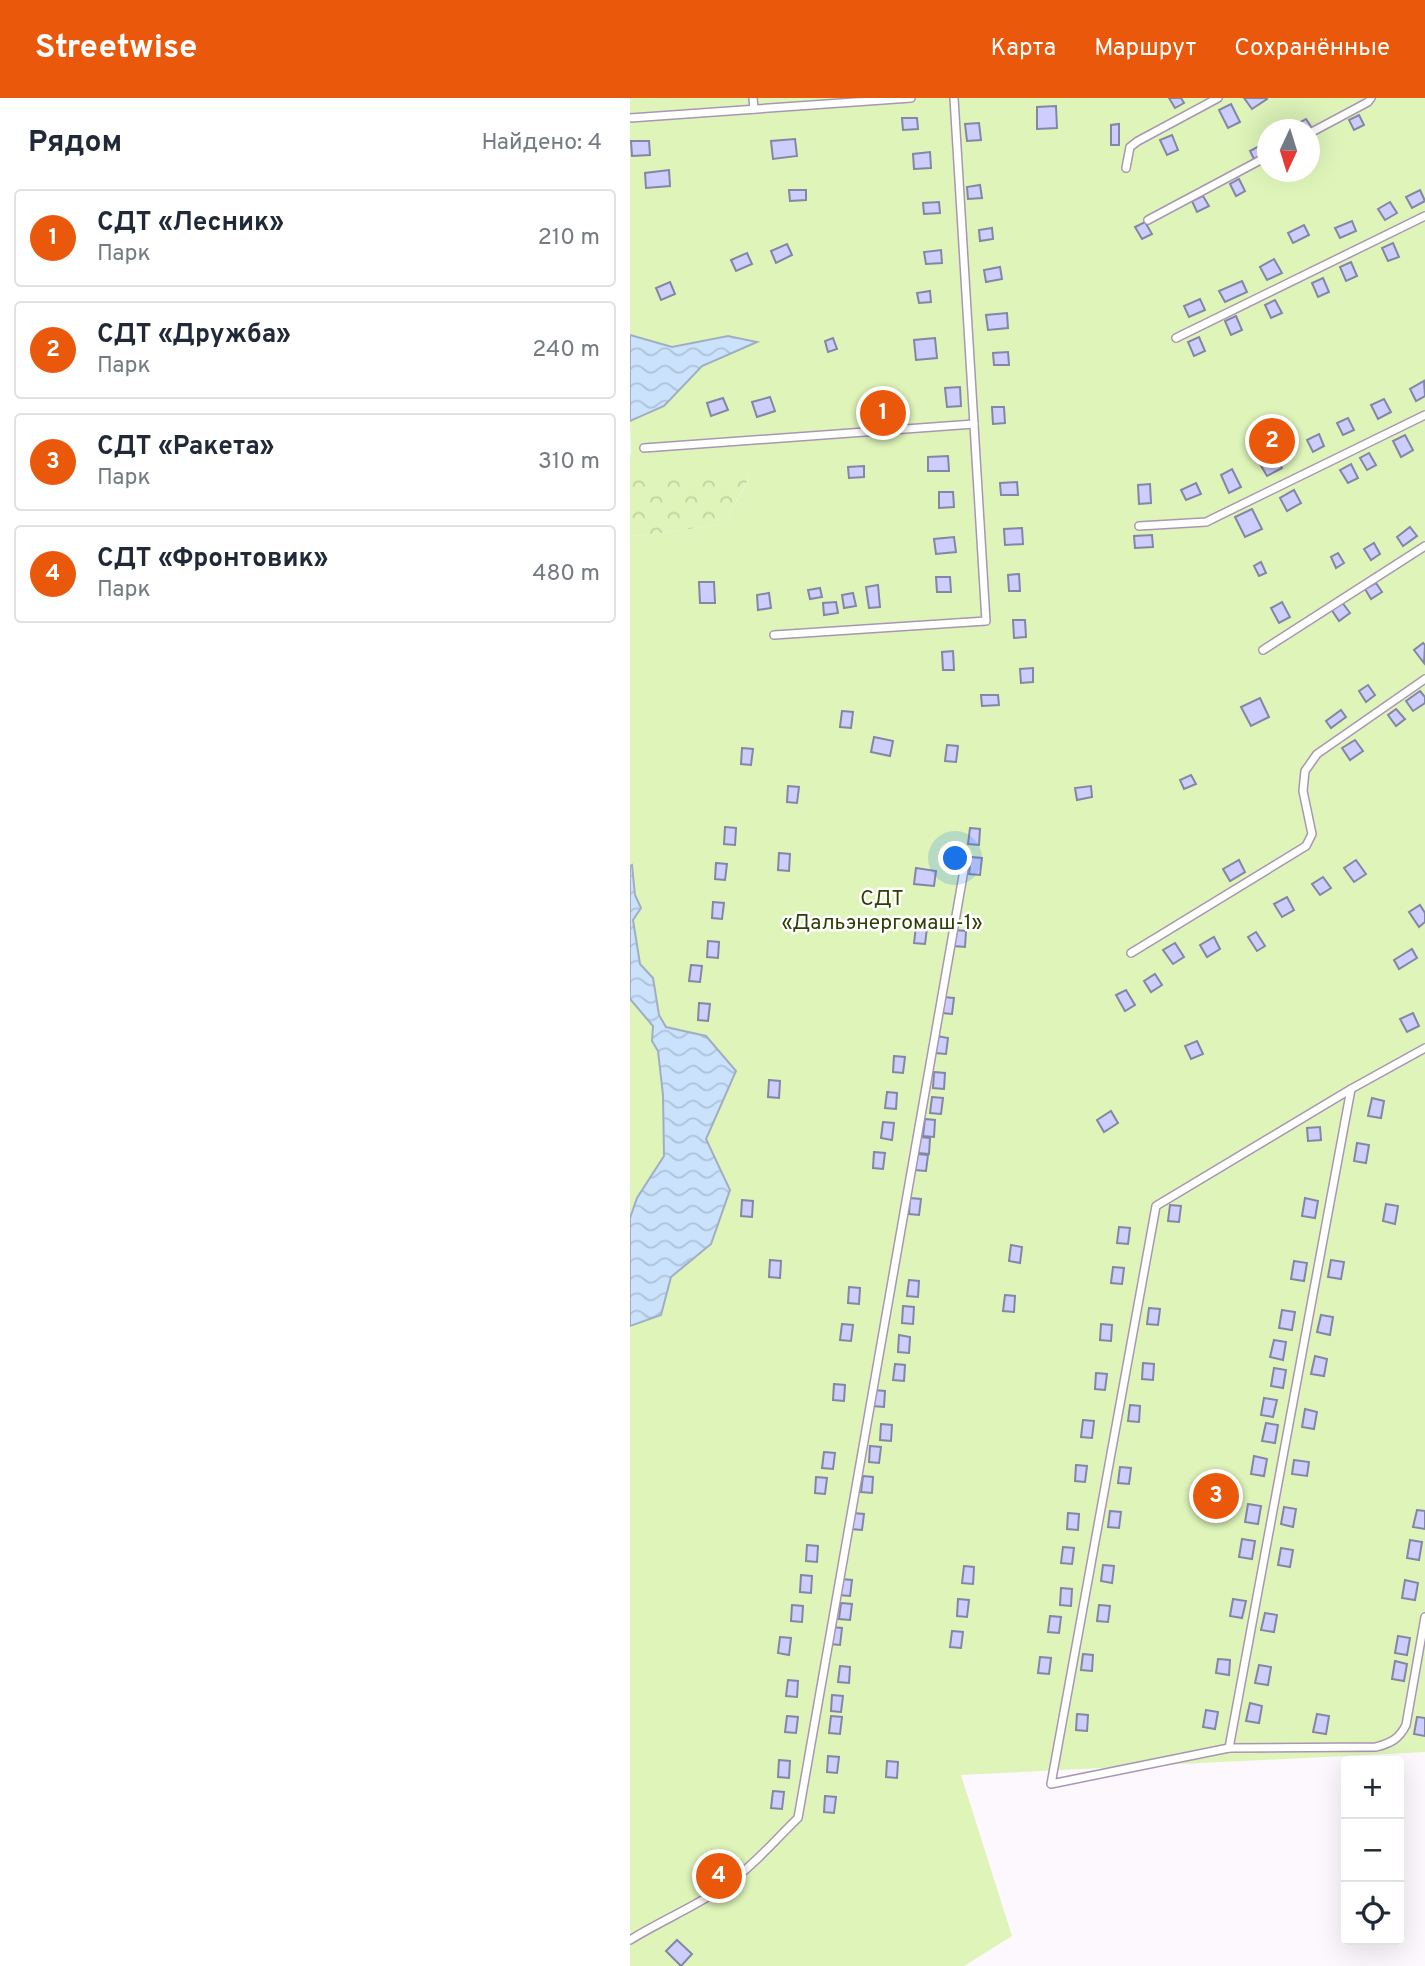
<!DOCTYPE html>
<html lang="ru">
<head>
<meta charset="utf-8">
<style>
	:root { --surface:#fff; --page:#f2f2f3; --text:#1f2937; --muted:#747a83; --line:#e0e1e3; --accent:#ea580c }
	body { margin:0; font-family:Overpass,sans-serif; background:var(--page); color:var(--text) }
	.controls { position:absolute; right:21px; bottom:21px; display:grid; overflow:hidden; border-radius:7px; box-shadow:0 7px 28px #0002 }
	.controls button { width:63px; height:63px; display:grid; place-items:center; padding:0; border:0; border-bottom:2px solid var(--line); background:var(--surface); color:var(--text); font:35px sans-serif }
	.compass { position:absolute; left:627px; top:21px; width:63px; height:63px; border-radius:50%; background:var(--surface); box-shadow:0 7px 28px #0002; rotate:184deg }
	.you { position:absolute; left:326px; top:761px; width:24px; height:24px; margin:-18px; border:5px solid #fff; border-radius:50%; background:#1a73e8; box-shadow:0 0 0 10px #1a73e833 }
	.badge { display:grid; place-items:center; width:46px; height:46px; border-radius:50%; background:var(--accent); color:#fff; font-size:23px; font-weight:700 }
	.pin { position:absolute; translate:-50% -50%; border:4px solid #fff; box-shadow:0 2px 7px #0006 }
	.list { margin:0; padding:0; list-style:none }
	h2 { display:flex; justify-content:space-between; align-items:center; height:91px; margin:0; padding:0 28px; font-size:30px }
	h2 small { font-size:23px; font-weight:400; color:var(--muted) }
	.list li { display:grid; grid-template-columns:46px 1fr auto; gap:21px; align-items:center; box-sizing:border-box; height:98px; margin:0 14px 14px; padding:0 14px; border:2px solid var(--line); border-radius:7px }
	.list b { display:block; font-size:26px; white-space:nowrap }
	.list p { margin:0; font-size:23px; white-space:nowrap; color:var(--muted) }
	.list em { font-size:23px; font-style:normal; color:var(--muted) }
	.icon { flex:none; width:38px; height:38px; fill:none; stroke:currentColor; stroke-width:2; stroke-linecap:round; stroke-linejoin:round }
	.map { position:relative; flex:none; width:795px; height:1868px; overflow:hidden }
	header { display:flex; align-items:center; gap:42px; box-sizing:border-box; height:98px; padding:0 35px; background:var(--accent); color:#fff }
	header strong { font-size:33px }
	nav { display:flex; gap:38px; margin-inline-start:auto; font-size:24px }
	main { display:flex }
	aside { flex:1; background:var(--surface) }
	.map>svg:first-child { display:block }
	.forest { fill:url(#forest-crowns) }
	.green { fill:#def4b9; fill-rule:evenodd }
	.water { fill:url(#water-waves); stroke:#a0aec4; stroke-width:2 }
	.building { fill:#cecefe; stroke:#8585a5; stroke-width:2 }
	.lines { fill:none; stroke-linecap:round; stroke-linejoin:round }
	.lane-casing { stroke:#a996b3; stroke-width:10 }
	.lane { stroke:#fff; stroke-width:7 }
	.labels { text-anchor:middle; stroke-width:5; stroke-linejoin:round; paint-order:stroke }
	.park-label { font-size:21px; fill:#2e3e00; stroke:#fff }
</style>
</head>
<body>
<header>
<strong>Streetwise</strong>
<nav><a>Карта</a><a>Маршрут</a><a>Сохранённые</a></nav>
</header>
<main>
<aside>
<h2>Рядом<small>Найдено: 4</small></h2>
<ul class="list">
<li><span class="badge">1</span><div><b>СДТ «Лесник»</b><p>Парк</p></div><em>210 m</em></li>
<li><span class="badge">2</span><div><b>СДТ «Дружба»</b><p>Парк</p></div><em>240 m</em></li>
<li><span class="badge">3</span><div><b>СДТ «Ракета»</b><p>Парк</p></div><em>310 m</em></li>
<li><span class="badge">4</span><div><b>СДТ «Фронтовик»</b><p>Парк</p></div><em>480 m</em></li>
</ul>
</aside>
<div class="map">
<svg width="795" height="1868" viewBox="0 0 795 1868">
	<defs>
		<pattern id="forest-crowns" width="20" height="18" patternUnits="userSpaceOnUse" patternTransform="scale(1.75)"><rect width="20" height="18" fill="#def4b9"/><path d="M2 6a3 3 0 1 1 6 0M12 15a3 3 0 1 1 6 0" fill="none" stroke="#bfd2a0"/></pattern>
		<pattern id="water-waves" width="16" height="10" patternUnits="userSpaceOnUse" patternTransform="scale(1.75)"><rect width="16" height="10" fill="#cae2fc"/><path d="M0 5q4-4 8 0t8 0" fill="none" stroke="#aec2d9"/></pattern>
	</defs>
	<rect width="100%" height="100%" fill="#fcf8fe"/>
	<polygon class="forest" points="1,356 28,381 119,380 94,426 12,438 0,437 0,357"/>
	<g class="green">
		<path d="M 0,0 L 795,0 L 795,1654 L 331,1677 L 382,1838 L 334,1868 L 0,1868 L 0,1228 L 31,1217 L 41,1179 L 81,1146 L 100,1092 L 76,1041 L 106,974 L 76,938 L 35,929 L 29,917 L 23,880 L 10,867 L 3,821 L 11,809 L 5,797 L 2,768 L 0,768 L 0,437 L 12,438 L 94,426 L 119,381 L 27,381 L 1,356 L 0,323 L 34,307 L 72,268 L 125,245 L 98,238 L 42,249 L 0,237 ZM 638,32 L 680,32 L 680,74 L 638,74 Z"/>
		<polygon points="0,901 23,928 22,943 28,953 33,997 34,1058 7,1100 0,1120"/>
	</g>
	<g class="water">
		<polygon points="0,237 42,249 98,238 127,244 72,268 34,308 0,323"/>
		<polygon points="2,767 5,797 11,810 3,822 10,866 23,880 29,917 36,929 76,938 106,973 76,1041 100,1092 81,1146 41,1179 31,1217 0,1228 0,1120 7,1100 34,1058 33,997 28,953 22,943 23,928 0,901 0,768"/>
	</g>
	<g class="building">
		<polygon points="539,0 551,0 554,5 545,10"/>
		<polygon points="614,0 636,0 637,1 622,11"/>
		<polygon points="601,6 610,24 598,30 589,12"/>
		<polygon points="426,8 427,30 407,31 407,9"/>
		<polygon points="729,17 734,27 724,32 719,22"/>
		<polygon points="272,20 287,20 288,31 273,32"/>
		<polygon points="676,21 682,30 672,32 669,25"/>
		<polygon points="349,25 351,42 337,43 335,26"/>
		<polygon points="489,26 489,47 481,47 481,27"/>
		<polygon points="542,37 548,52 537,57 530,42"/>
		<polygon points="165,41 167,58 143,61 141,43"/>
		<polygon points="684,41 687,48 680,52 680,43"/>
		<polygon points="1,43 19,43 20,57 2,58"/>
		<polygon points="631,47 635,55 624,61 620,53"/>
		<polygon points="300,54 301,70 284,71 283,56"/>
		<polygon points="39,72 40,88 16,90 15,75"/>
		<polygon points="609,81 615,93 606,98 600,86"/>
		<polygon points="350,87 352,100 338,101 337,89"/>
		<polygon points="159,92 176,92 176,102 160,103"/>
		<polygon points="790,92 795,103 782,110 776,99"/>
		<polygon points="573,98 579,108 567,114 562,103"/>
		<polygon points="309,104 310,115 294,116 293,105"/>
		<polygon points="760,104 767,115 755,122 748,111"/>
		<polygon points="722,123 726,133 710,140 705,130"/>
		<polygon points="515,124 522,136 512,141 505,129"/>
		<polygon points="674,127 679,137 663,145 658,135"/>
		<polygon points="362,130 363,141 350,143 349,132"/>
		<polygon points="763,145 769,159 758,163 752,150"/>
		<polygon points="157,146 162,157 146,165 141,153"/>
		<polygon points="311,152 312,165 296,166 294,154"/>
		<polygon points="117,155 122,166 106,173 101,162"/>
		<polygon points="644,161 652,175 637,182 630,169"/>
		<polygon points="721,164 727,178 716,183 710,169"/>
		<polygon points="370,169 372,181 356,184 354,172"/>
		<polygon points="693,180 699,194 688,199 682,185"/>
		<polygon points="612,183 617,194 595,204 589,193"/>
		<polygon points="40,184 45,196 31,202 26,190"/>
		<polygon points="300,193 301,204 289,205 287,195"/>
		<polygon points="570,201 575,212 559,219 554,208"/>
		<polygon points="645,202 652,215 641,220 635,207"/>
		<polygon points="377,215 378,230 358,232 356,217"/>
		<polygon points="606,218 612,232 601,237 595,223"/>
		<polygon points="569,239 575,253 564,258 558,244"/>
		<polygon points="203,240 207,251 198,254 195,243"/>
		<polygon points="305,240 307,260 286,262 284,242"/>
		<polygon points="378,254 379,267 364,267 363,255"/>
		<polygon points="794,283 795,298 786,303 780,291"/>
		<polygon points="330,289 331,308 317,309 315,290"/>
		<polygon points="140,299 145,313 127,319 122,304"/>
		<polygon points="93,300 98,312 81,318 77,305"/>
		<polygon points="754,301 761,314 748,321 741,307"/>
		<polygon points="362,309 374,309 375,325 363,326"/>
		<polygon points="718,320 724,332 713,337 707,325"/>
		<polygon points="689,336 694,348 683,354 677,342"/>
		<polygon points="775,337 783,352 771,359 763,343"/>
		<polygon points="739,355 746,367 737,372 730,360"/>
		<polygon points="318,358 319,373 298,373 298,359"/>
		<polygon points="646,358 652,370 637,378 630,366"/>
		<polygon points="721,366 728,380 718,385 710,372"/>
		<polygon points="234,368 234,379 219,380 218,369"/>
		<polygon points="602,371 611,389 599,395 591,377"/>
		<polygon points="387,384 388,397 371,397 370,385"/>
		<polygon points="566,385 571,396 556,402 551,392"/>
		<polygon points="520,386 521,405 509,406 508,387"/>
		<polygon points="664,392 671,405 657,413 650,400"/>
		<polygon points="309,394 323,394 324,409 309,410"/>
		<polygon points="622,411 632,431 615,439 605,419"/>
		<polygon points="780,429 787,438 773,448 767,439"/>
		<polygon points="392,430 393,446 375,447 374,431"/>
		<polygon points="522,437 523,449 505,450 504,438"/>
		<polygon points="324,439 326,454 306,456 304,441"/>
		<polygon points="744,445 750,456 741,462 734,451"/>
		<polygon points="708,455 714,465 706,470 701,459"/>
		<polygon points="631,464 636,475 629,478 624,468"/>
		<polygon points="389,476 390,493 379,493 378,477"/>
		<polygon points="306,479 320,479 321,494 307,494"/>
		<polygon points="69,484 84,484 85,505 70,505"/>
		<polygon points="746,485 752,494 741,501 735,491"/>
		<polygon points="248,487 250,509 239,510 236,489"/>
		<polygon points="190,490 192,499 180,501 178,492"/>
		<polygon points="139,495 141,510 128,512 127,497"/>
		<polygon points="223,495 226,508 214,510 212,497"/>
		<polygon points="711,503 720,515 709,523 701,511"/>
		<polygon points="206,504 208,515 194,517 193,505"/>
		<polygon points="652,504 660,519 649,525 641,510"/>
		<polygon points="383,522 395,522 396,539 384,540"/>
		<polygon points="793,545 795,547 794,565 784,552"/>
		<polygon points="323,553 324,572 313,572 312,554"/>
		<polygon points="403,570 403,584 391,585 390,571"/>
		<polygon points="738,587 745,597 736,604 729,593"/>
		<polygon points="790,593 795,599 795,605 783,613 776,603"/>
		<polygon points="351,597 368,597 369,607 352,608"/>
		<polygon points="630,600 639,619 621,628 611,609"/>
		<polygon points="766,611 775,621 766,628 758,617"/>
		<polygon points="711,612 716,619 701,630 696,623"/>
		<polygon points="212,613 223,614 221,630 210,629"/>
		<polygon points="244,639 263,643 260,658 241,654"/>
		<polygon points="725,642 733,653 720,662 712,650"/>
		<polygon points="317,647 328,648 326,664 315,663"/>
		<polygon points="112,650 123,651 121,667 111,666"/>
		<polygon points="561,677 566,686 554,691 550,682"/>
		<polygon points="158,688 169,689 167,705 157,704"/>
		<polygon points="461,688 462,699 447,702 445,690"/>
		<polygon points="95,729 106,730 105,747 94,746"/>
		<polygon points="340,730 350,731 349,747 338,746"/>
		<polygon points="149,755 160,756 159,773 148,772"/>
		<polygon points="341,759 352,760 350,777 339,776"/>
		<polygon points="609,762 615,774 600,783 593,771"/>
		<polygon points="726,762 736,776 724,784 714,770"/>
		<polygon points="86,765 97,766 95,782 85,781"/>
		<polygon points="286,770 306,773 304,788 284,786"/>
		<polygon points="693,779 701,790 690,797 682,786"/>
		<polygon points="657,799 664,812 652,819 644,806"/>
		<polygon points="83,804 94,805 92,821 82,820"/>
		<polygon points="790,807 795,815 795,824 789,829 779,814"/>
		<polygon points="286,829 297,830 295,846 284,845"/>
		<polygon points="325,832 336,833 335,849 324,848"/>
		<polygon points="626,834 635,848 627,853 618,839"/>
		<polygon points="584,839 590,851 577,859 570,847"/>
		<polygon points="78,843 89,844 88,860 77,859"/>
		<polygon points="545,845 554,859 543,866 533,852"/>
		<polygon points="782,851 787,860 769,871 764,862"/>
		<polygon points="61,867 72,868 70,884 59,883"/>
		<polygon points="525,876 532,887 521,894 514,883"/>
		<polygon points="496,892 505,907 495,913 486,897"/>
		<polygon points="313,899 324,900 322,916 312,915"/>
		<polygon points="69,905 80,906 78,923 68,922"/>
		<polygon points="783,915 789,928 777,934 770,921"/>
		<polygon points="307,938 318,940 316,956 305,955"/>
		<polygon points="567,943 573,956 561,961 555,948"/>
		<polygon points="264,958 275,959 273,975 263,974"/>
		<polygon points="304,974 315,975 314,991 303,990"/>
		<polygon points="139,982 150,983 149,1000 138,999"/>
		<polygon points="257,994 267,995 266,1011 255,1010"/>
		<polygon points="302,999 313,1000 311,1016 300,1015"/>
		<polygon points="742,1000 754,1003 751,1020 738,1018"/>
		<polygon points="481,1013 488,1025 474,1034 467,1022"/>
		<polygon points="295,1021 305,1022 304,1039 293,1038"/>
		<polygon points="253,1024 264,1025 262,1042 251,1040"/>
		<polygon points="690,1029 691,1042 678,1043 677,1030"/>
		<polygon points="290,1039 300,1040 299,1056 288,1055"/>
		<polygon points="727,1045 739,1047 736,1065 724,1063"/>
		<polygon points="244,1054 255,1055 253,1071 243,1070"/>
		<polygon points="287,1056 298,1057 296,1073 285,1072"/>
		<polygon points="280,1100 291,1101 289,1117 279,1116"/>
		<polygon points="675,1100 688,1103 685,1120 672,1118"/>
		<polygon points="112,1102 123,1103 122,1119 111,1118"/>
		<polygon points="756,1106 768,1108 765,1126 753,1123"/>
		<polygon points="540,1107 551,1108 549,1124 538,1123"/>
		<polygon points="489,1129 500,1130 498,1146 487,1145"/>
		<polygon points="381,1147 392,1149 390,1165 379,1163"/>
		<polygon points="140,1162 151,1163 150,1180 139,1179"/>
		<polygon points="701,1162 714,1164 711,1181 698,1179"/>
		<polygon points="664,1163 677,1165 674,1183 661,1181"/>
		<polygon points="483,1169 494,1170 492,1186 481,1185"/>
		<polygon points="279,1182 289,1183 288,1199 277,1198"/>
		<polygon points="219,1189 230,1190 229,1206 218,1205"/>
		<polygon points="375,1197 385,1198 384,1214 373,1213"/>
		<polygon points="273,1208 284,1209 283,1226 272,1225"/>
		<polygon points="519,1210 530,1211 528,1227 517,1226"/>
		<polygon points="652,1212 665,1214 662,1232 649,1230"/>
		<polygon points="691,1217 703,1219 700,1237 687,1234"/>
		<polygon points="212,1226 223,1227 221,1243 210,1242"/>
		<polygon points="471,1226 482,1227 481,1243 470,1242"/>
		<polygon points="269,1237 280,1239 279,1255 268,1254"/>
		<polygon points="644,1242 656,1244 653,1262 640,1259"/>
		<polygon points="685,1258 697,1261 694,1278 681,1276"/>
		<polygon points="513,1265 524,1266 523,1282 512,1281"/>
		<polygon points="265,1266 275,1267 274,1283 263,1282"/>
		<polygon points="644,1270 656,1272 653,1290 641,1288"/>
		<polygon points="466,1275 477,1276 475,1292 465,1291"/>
		<polygon points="204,1286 215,1287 214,1303 203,1302"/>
		<polygon points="244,1292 255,1293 254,1309 243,1308"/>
		<polygon points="634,1300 647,1302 643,1319 631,1317"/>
		<polygon points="500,1307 510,1308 509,1324 498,1323"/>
		<polygon points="675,1311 687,1314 684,1331 672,1329"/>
		<polygon points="453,1322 464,1323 462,1340 451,1339"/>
		<polygon points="636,1325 648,1327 645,1345 632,1343"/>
		<polygon points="251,1326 262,1327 261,1343 250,1342"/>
		<polygon points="240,1348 251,1349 249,1365 239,1364"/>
		<polygon points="194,1354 205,1355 203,1371 192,1370"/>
		<polygon points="624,1358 637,1361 634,1378 621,1376"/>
		<polygon points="664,1362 679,1364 677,1378 662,1376"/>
		<polygon points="446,1367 457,1368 455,1384 445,1383"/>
		<polygon points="490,1369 501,1370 499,1386 488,1385"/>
		<polygon points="233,1378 243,1379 242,1395 231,1394"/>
		<polygon points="186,1379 197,1380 195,1396 185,1395"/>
		<polygon points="618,1406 631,1408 628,1426 615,1424"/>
		<polygon points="654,1409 666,1411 663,1429 651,1426"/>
		<polygon points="787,1412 795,1413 795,1431 783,1429"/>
		<polygon points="480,1413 491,1414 489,1430 478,1429"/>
		<polygon points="223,1415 234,1416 232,1432 221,1431"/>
		<polygon points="438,1415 449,1416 448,1432 437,1431"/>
		<polygon points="612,1441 625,1443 622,1461 609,1459"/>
		<polygon points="780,1442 792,1444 789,1462 777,1460"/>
		<polygon points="177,1447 188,1448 187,1464 176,1463"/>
		<polygon points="433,1449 444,1450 442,1466 431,1465"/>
		<polygon points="651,1450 663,1452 660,1469 648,1467"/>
		<polygon points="473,1467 484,1468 482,1485 471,1483"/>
		<polygon points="334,1468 344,1469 343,1486 332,1485"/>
		<polygon points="171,1477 182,1478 181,1495 170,1494"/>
		<polygon points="211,1481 222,1482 220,1498 209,1497"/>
		<polygon points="775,1482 788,1485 785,1502 772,1500"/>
		<polygon points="431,1490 442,1491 441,1508 430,1507"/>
		<polygon points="328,1501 339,1502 337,1519 327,1518"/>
		<polygon points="603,1501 616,1503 612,1520 600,1518"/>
		<polygon points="211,1505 222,1506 220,1522 209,1521"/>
		<polygon points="162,1507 173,1508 172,1524 161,1523"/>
		<polygon points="469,1507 480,1508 478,1524 467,1523"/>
		<polygon points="635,1515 647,1517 644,1534 631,1532"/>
		<polygon points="420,1518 431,1519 429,1535 418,1534"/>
		<polygon points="201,1529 212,1530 210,1547 200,1546"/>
		<polygon points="322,1533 333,1534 331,1550 320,1549"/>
		<polygon points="768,1538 780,1540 777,1557 765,1555"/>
		<polygon points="150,1539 161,1540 159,1557 148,1555"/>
		<polygon points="453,1556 463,1557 462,1573 451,1572"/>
		<polygon points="410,1559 421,1560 419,1576 408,1575"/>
		<polygon points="588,1561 600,1562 599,1577 586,1575"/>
		<polygon points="765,1563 777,1566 774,1583 762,1581"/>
		<polygon points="629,1567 641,1569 638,1587 625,1585"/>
		<polygon points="210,1568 220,1569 219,1585 208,1584"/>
		<polygon points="158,1582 168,1583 167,1599 156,1598"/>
		<polygon points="202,1597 213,1598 211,1614 201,1613"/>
		<polygon points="620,1605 632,1608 629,1625 616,1623"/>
		<polygon points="576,1612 588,1614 585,1631 573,1629"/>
		<polygon points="447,1616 458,1617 457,1633 446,1632"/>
		<polygon points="687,1616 699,1618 696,1636 683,1634"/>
		<polygon points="157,1618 168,1619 166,1635 155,1634"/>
		<polygon points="201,1618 212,1619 210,1636 199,1635"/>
		<polygon points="787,1619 795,1620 795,1638 784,1636"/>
		<polygon points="198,1658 209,1659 207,1675 197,1674"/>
		<polygon points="149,1662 160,1663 159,1680 148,1679"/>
		<polygon points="257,1663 268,1664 267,1680 256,1679"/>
		<polygon points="143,1693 154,1694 152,1711 141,1710"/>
		<polygon points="195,1698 206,1699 204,1715 194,1714"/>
		<polygon points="47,1842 62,1856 51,1868 36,1853"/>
	</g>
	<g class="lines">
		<defs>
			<g id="lane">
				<polyline points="123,0 124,11"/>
				<polyline points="0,20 281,0"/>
				<polyline points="680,35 738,4 741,0"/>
				<polyline points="496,70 500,49 508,43 588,0"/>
				<polyline points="518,122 638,58"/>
				<polyline points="546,240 795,118"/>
				<polyline points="14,350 344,326"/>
				<polyline points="509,428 576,424 795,317"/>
				<polyline points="144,537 356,523 324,0"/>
				<polyline points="633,552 795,448"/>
				<polyline points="501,855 676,748 682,736 673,693 675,673 687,656 795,581"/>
				<path d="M 795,950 L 721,991 L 526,1108 L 421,1686 L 599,1650 L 746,1649 C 761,1645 769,1641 776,1627 L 795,1519"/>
				<polyline points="599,1650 721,991"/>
				<path d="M 0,1842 C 34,1821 72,1806 104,1781 C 127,1764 147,1740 168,1720 L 334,772"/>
			</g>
		</defs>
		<use href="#lane" class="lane-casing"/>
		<use href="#lane" class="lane"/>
	</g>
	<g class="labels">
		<g class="park-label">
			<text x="252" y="807">СДТ<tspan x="252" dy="24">«Дальэнергомаш-1»</tspan></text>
		</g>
	</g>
</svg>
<div class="controls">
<button>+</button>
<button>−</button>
<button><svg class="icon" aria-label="locate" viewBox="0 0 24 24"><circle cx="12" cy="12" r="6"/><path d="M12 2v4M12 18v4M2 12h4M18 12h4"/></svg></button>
</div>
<svg class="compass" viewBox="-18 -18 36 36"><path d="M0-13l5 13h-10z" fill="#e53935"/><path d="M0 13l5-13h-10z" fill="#747a83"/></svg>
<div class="you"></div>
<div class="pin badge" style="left:253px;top:315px">1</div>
<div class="pin badge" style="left:642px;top:343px">2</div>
<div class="pin badge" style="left:586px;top:1398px">3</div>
<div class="pin badge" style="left:89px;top:1778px">4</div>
</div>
</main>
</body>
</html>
